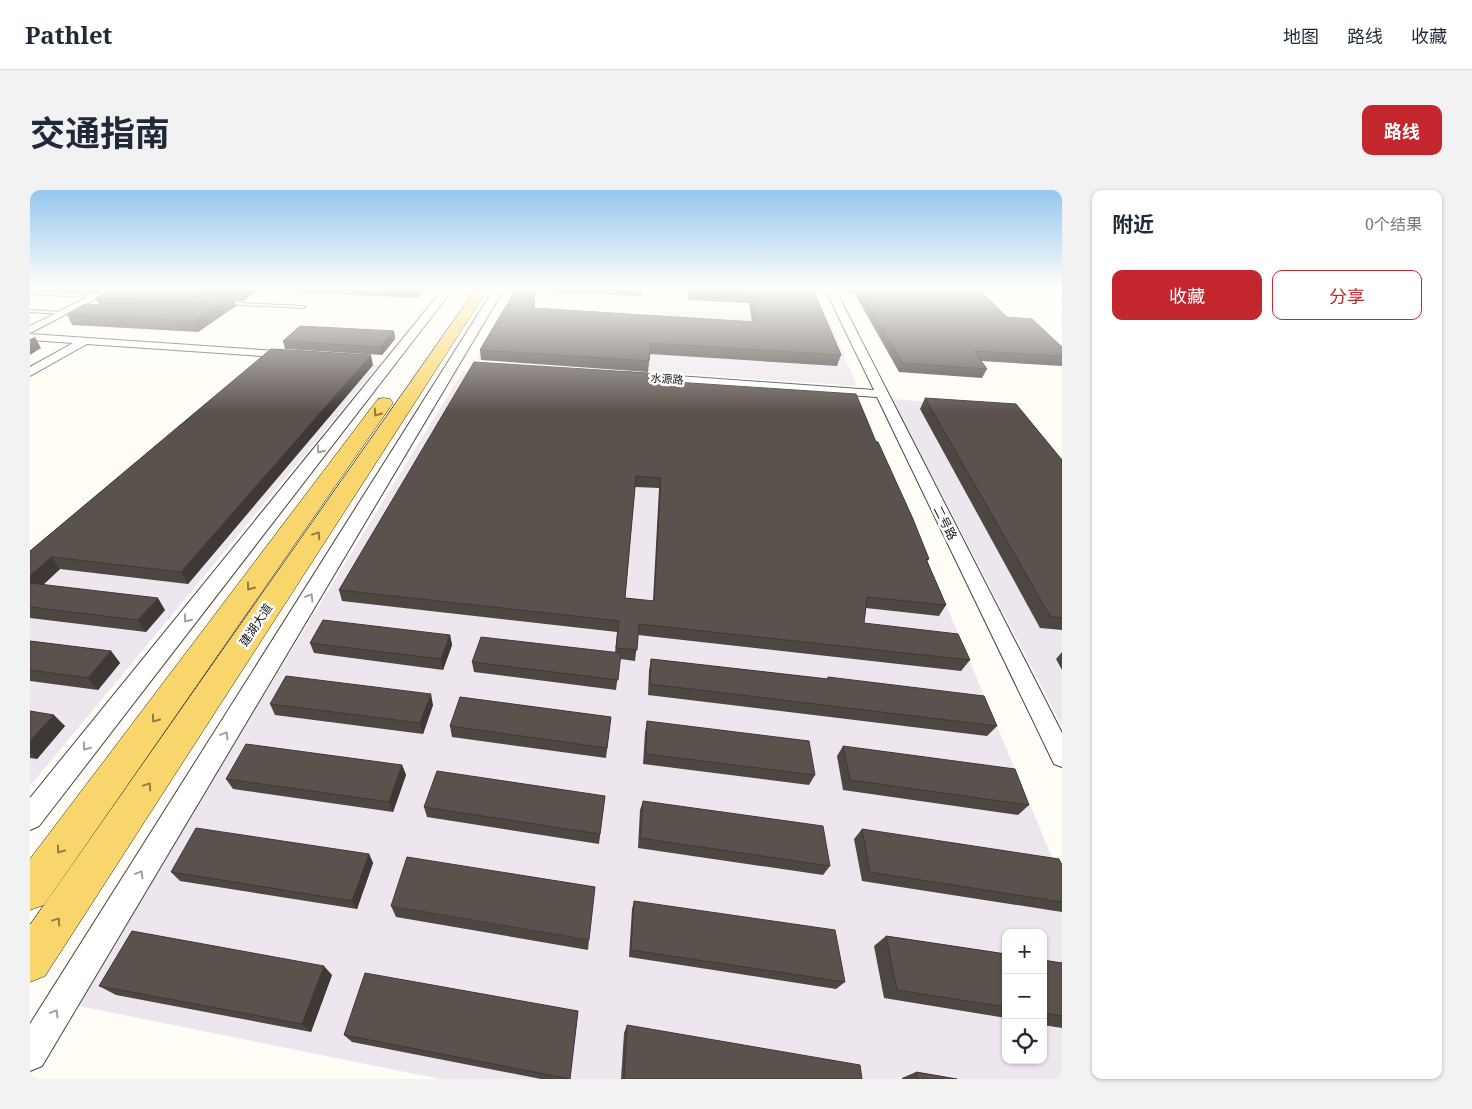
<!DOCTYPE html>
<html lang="zh">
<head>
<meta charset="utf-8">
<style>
	:root { --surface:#fff; --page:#f2f2f3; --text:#1f2937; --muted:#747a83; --line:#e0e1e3; --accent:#c4262e }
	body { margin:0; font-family:"Noto Serif","Noto Sans SC",serif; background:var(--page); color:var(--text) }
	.controls { position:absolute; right:15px; bottom:15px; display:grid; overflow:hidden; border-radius:10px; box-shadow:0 1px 4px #0004 }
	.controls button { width:45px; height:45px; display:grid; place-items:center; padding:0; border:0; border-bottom:1px solid var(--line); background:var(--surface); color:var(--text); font:25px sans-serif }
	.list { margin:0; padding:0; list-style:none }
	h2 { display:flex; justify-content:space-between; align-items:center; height:65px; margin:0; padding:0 20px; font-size:21px }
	h2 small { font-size:16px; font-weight:400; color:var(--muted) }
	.actions { display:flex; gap:10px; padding:15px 20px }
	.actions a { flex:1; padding:11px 0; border:1px solid var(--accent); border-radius:10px; text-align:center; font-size:18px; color:var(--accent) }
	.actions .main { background:var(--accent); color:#fff }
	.icon { flex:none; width:28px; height:28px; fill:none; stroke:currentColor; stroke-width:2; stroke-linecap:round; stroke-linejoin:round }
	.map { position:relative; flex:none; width:1032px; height:889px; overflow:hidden; border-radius:10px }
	header { display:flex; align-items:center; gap:30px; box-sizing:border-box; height:70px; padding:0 25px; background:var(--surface); border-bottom:1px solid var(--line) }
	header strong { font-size:24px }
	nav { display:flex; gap:28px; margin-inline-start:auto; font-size:18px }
	.intro { display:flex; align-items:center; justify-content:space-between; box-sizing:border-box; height:120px; padding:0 30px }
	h1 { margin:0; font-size:35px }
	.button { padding:12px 22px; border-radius:10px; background:var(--accent); color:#fff; font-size:18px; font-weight:700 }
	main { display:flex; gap:30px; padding:0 30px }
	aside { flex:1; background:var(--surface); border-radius:10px; box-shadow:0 1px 4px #0004 }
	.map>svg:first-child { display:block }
	.industrial { fill:#eee6ef; fill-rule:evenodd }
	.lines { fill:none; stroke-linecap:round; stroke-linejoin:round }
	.service-casing { stroke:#444; stroke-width:2 }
	.minor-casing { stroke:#444; stroke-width:2 }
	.primary-casing { stroke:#222; stroke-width:1 }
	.service { fill:#fff; fill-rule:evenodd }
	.minor { fill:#fff; fill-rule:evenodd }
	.primary { fill:#f9d66b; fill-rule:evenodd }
	.wall { fill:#4d4742; fill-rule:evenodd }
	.shaded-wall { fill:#3f3936 }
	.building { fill:#5a524d; stroke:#3f3936; fill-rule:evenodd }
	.oneway { stroke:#917d42 }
	.oneway2 { stroke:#a0a0a0 }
	.labels { text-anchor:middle; stroke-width:5; stroke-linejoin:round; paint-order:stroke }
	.far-street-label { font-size:11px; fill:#111; stroke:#fff }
	.street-label { font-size:12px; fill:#111; stroke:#fff }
</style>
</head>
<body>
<header>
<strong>Pathlet</strong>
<nav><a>地图</a><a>路线</a><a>收藏</a></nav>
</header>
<div class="intro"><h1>交通指南</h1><a class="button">路线</a></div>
<main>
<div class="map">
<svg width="1032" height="889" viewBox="0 0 1032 889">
	<rect width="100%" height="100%" fill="#fffdf5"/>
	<g class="industrial">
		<polygon points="635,122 688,122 798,127 827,196 445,169 473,125 633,133"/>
		<polygon points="234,167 349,175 0,596 0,371"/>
		<path d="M 433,181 L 830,210 L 1032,691 L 1032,889 L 410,889 L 44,815 ZM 976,743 L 1013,743 L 1013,870 L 976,870 Z"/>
		<polygon points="862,209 983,218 1032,280 1032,536"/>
	</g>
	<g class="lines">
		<defs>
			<g id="service">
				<polygon points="0,102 73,106 75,107 73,108 0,104"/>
				<polygon points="190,112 273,116 275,117 273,118 192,114"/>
				<polygon points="0,120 32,122 34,123 32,124 0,122"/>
			</g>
			<g id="minor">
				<polygon points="74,99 85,99 0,143 0,136"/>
				<polygon points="413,99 423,99 9,636 0,640 0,608"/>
				<polygon points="464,99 474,99 12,876 0,881 0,834"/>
				<polygon points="795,99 805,99 1032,543 1032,577 1024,574 847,207 592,190 586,186 592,182 844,200"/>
				<polygon points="0,144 262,162 268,165 262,168 57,154 0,186 0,177 43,153 0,150"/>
			</g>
			<g id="primary">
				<polygon points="446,99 458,99 15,786 0,792 0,735"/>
				<polygon points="354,208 360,209 363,213 14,715 0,720 0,669 348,209"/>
			</g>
		</defs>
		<use href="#service" class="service-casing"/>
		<use href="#minor" class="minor-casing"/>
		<use href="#primary" class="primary-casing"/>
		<use href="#service" class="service"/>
		<use href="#minor" class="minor"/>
		<use href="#primary" class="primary"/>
	</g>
	<g class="wall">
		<polygon points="0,99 70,99 61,103 0,100"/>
		<polygon points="76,99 396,99 387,108 228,100 213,111 204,111 206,116 168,142 42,135 37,124 69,115 66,108 78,102"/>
		<polygon points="486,99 612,99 611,106 505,101 504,118 722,132 719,113 658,110 658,99 783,99 811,165 807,176 620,164 618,182 451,170 450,160"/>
		<polygon points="818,99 948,99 977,127 1032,157 1032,176 951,171 957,179 952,188 869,182 825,104 820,104"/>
		<polygon points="364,141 365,149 352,165 255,159 253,151"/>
		<polygon points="343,175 158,394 30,379 13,395 135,420 116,442 0,428 0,361"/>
		<path d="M 617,187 L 846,252 L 899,369 L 897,371 L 916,415 L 909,426 L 836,418 L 834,433 L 940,470 L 931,481 L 608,445 L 605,471 L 590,469 L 586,500 L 444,482 L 442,472 L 585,463 L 587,442 L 312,411 L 309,400 ZM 605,297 L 629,298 L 623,411 L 595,408 Z"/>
		<polygon points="895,208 1032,270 1032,440 1010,438 890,219"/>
		<polygon points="420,445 422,455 413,480 284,463 280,453"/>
		<polygon points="0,451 81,461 90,473 68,500 0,491"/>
		<polygon points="1032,462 1032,480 1026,469"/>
		<polygon points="621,469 797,489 798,487 967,536 957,546 618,505 619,480"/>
		<polygon points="240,514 403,515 393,544 245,525"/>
		<polygon points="0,521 35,536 7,569 0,568"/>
		<polygon points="581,527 576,568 422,547 420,536"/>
		<polygon points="617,531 785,585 779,595 613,574 615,542"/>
		<polygon points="813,556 999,615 988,625 813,600 807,566"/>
		<polygon points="372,575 376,585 363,622 203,599 196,589"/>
		<polygon points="575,606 569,654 397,627 394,617"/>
		<polygon points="613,611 800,676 793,685 608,658 610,620"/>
		<polygon points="832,639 1032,675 1032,722 832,691 824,649"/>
		<polygon points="339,664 343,673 327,719 150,691 141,682"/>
		<polygon points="604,711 815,792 806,799 599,767 602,719"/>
		<polygon points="361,716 559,750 558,760 366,727"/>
		<polygon points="856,746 976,764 976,828 854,808 844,756"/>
		<polygon points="1013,770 1032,773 1032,838 1013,835"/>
		<polygon points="302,785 281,842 86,805 69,796"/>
		<polygon points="548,821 540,889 511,889 322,852 314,845"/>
		<polygon points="597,835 832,889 591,889 594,843"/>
		<polygon points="886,882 927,889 872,889 872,888"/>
	</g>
	<g class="shaded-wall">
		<polygon points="59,99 70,99 61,103"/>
		<polygon points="216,99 228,99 228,100 213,111 210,103"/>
		<polygon points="387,99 396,99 387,108 386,100"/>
		<polygon points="202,106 206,116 168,142 164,131"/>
		<polygon points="364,141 365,149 352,165 350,157"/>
		<polygon points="5,147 11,158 0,165 0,149"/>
		<polygon points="341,165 343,175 158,394 151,382"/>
		<polygon points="21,367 30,379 3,404 0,401 0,386"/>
		<polygon points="128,408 135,420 116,442 108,430"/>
		<polygon points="420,445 422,455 413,480 411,469"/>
		<polygon points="81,461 90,473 68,500 58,488"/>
		<polygon points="401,504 403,515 393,544 390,533"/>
		<polygon points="24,525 35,536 7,569 0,563 0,551"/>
		<polygon points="372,575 376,585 363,622 359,612"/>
		<polygon points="339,664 343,673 327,719 322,711"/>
		<polygon points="294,776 302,785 281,842 272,834"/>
	</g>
	<g class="building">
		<polygon points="125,99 216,99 210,103"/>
		<polygon points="355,99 387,99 386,100"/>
		<polygon points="486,99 505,99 504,118 726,132 721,104 659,101 659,99 783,99 811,165 621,153 619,171 450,160"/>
		<polygon points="829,99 948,99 977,127 1002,129 1032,157 1032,166 944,161 957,179 873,173"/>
		<polygon points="81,100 202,106 164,131 37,124 55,114 175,121 180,118 175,113 66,108"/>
		<polygon points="270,136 364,141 350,157 253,151"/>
		<polygon points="241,159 341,165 151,382 21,367 0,386 0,361"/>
		<path d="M 444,172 L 618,183 L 617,187 L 630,191 L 826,204 L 846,252 L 848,252 L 883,329 L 899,369 L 896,369 L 916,415 L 837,407 L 834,433 L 928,444 L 940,470 L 609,434 L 607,460 L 586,458 L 589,431 L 309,400 ZM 606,286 L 631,288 L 624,411 L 595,408 Z"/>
		<polygon points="895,208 986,214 1032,270 1032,428 1020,426"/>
		<polygon points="0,393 128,408 108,430 0,417"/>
		<polygon points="293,430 420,445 411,469 280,453"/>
		<polygon points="451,447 591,463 588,490 442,472"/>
		<polygon points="0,451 81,461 58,488 0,480"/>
		<polygon points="621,469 798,489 798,487 954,506 967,536 620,494"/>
		<polygon points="256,486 401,504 390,533 240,514"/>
		<polygon points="430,507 581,527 577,558 420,536"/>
		<polygon points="0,521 24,525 0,551"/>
		<polygon points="617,531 779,551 785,585 616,564"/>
		<polygon points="216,554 372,575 359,612 196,589"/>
		<polygon points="813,556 985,579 999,615 820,590"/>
		<polygon points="407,581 575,606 570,644 394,617"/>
		<polygon points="613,611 793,636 800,676 610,648"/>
		<polygon points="166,638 339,664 322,711 141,682"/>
		<polygon points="832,639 1029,669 1032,675 1032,712 840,682"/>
		<polygon points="377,667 565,697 559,750 361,716"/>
		<polygon points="604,711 805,740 815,792 601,760"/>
		<polygon points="102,741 294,776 272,834 69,796"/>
		<polygon points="856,746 976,764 976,817 867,800"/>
		<polygon points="1013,770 1032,773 1032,826 1013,823"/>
		<polygon points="335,783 548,821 540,889 314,845"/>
		<polygon points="597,835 830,875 832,889 594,889"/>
		<polygon points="886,882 927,889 888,889"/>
	</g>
	<defs><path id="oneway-chevron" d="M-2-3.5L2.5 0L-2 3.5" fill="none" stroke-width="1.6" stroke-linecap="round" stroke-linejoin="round" transform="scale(1.25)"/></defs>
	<g class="oneway">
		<use href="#oneway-chevron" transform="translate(347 223) rotate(126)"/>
		<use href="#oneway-chevron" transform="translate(287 345) rotate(-56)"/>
		<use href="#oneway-chevron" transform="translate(220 397) rotate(126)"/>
		<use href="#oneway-chevron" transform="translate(125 529) rotate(126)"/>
		<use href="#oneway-chevron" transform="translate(118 596) rotate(-56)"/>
		<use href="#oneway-chevron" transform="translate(30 660) rotate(126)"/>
		<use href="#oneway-chevron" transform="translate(27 731) rotate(-56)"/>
	</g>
	<g class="oneway2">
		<use href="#oneway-chevron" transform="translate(290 260) rotate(128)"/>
		<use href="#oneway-chevron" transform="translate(280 407) rotate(-59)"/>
		<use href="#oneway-chevron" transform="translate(157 429) rotate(128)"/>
		<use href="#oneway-chevron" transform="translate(195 545) rotate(-59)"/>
		<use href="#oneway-chevron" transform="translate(56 557) rotate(128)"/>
		<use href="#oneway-chevron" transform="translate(110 684) rotate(-59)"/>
		<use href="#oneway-chevron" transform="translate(25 823) rotate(-59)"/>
	</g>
	<linearGradient id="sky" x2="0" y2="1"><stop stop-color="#95c6ee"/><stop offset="0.44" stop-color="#fffefa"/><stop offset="1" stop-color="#fffefa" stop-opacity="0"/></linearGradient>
	<rect width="1032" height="223" fill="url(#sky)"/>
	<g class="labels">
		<g class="far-street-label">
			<text transform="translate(637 189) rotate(4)" y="4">水源路</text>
		</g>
		<g class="street-label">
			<text transform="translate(915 333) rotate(63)" y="4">二号路</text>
			<text transform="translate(226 435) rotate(-56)" y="4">建湖大道</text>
		</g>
	</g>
</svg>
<div class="controls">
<button>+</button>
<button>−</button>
<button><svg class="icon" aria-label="locate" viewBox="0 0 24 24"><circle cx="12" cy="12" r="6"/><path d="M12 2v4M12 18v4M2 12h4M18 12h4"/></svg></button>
</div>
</div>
<aside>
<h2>附近<small>0个结果</small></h2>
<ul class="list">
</ul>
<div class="actions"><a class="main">收藏</a><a>分享</a></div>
</aside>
</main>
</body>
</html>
